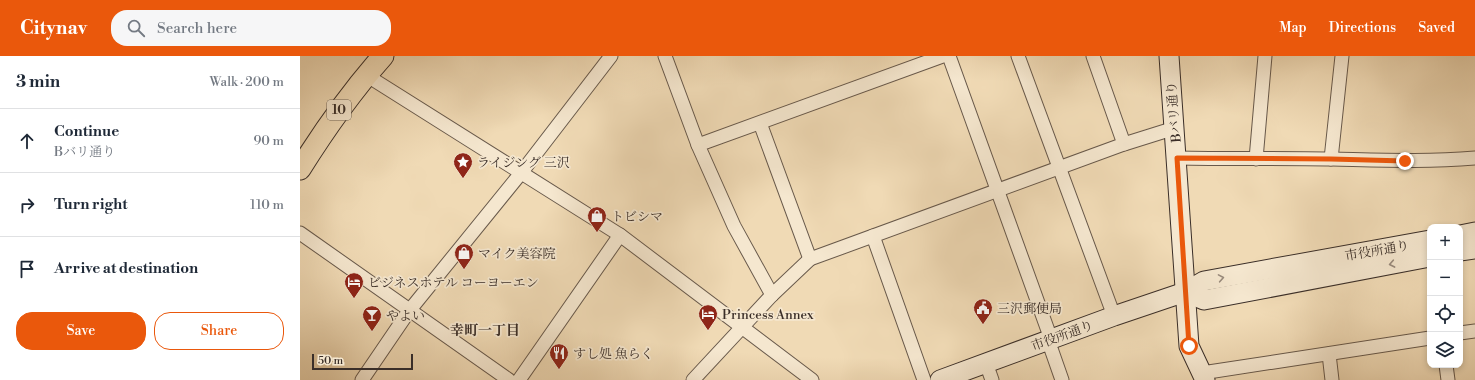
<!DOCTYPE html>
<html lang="en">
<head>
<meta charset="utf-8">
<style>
	:root { --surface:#fff; --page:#f6f6f7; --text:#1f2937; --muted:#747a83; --line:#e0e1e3; --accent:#ea580c }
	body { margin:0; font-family:"Libre Bodoni","Noto Serif JP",serif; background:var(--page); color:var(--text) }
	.controls { position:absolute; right:12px; bottom:12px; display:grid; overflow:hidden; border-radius:8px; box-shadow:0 2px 6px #0003 }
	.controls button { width:36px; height:36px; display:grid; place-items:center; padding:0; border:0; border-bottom:1px solid var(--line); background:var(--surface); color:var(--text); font:20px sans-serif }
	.scale { position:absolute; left:12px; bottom:10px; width:101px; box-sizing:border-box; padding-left:4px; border:2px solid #3a2e28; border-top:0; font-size:11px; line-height:14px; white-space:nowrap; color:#3a2e28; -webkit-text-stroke:3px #f5e7cf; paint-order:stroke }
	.stop { position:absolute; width:12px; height:12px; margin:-9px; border:3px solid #ea580c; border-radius:50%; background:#fff }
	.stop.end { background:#ea580c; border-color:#fff; box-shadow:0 1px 4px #0008 }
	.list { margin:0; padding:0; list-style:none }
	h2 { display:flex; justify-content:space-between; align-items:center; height:52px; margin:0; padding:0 16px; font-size:17px }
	h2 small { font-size:13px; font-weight:400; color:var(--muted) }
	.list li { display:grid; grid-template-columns:26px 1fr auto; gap:12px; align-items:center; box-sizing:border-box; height:64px; padding:0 16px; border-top:1px solid var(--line) }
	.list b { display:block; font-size:15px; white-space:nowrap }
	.list p { margin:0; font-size:13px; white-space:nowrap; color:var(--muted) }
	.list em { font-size:13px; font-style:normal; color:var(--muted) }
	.actions { display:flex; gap:8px; padding:12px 16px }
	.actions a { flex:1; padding:9px 0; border:1px solid var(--accent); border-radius:16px; text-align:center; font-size:14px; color:var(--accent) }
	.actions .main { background:var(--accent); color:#fff }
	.icon { flex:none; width:22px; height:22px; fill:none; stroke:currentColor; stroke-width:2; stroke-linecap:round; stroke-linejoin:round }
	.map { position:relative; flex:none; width:1175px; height:324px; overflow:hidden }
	header { display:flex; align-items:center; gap:24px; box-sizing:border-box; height:56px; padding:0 20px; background:var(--accent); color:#fff }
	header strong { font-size:19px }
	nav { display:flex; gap:22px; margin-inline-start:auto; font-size:14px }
	.search { width:280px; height:36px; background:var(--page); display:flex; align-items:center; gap:10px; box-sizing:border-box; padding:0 14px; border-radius:16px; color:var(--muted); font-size:15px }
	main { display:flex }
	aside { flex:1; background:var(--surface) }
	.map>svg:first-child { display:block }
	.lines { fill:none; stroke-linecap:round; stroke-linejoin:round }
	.street-casing { stroke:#68594b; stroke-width:15 }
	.secondary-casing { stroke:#3a2e28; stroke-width:21 }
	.primary-casing { stroke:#3a2e28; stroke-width:23 }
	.street { stroke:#f5e7cf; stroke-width:13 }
	.secondary { stroke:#f5e7cf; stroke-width:19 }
	.primary { stroke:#f0dab5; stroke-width:21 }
	.oneway { stroke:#988a7c }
	.route { stroke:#ea580c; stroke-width:5 }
	.labels { text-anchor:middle; stroke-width:3.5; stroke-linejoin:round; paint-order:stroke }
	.shield { fill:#f5e7cf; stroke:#72665a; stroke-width:1 }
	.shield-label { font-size:12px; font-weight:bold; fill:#3a2e28 }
	.street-label { font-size:13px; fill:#3a2e28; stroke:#f5e7cf }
	.poi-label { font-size:13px; fill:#3a2e28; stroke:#f5e7cf; text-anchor:start }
	.neighbourhood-label { font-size:14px; font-weight:bold; fill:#3a2e28; stroke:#f5e7cf }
</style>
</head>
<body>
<header>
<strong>Citynav</strong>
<div class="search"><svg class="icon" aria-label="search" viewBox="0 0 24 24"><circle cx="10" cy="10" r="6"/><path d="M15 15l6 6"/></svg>Search here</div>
<nav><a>Map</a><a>Directions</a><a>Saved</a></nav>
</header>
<main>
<aside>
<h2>3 min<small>Walk · 200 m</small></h2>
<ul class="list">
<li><svg class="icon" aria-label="ahead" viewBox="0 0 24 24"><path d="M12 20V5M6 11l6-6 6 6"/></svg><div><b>Continue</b><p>Bバリ通り</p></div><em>90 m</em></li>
<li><svg class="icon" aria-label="right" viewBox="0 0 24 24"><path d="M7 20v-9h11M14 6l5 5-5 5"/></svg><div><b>Turn right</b></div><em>110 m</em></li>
<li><svg class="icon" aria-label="arrive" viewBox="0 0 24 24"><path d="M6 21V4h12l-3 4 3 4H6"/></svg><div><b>Arrive at destination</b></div></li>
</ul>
<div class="actions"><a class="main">Save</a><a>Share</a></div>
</aside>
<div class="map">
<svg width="1175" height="324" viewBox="0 0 1175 324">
	<rect width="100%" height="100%" fill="#f0dab5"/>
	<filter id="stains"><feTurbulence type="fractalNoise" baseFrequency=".005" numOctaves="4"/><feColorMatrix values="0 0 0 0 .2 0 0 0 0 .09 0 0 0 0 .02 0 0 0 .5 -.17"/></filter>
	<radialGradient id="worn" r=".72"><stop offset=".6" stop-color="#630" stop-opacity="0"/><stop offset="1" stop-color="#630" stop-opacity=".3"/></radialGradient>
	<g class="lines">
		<defs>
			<g id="street">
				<polyline points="365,0 398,89 434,170 472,239 510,203 824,88 875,72"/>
				<polyline points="649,0 751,283"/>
				<polyline points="718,0 814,260"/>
				<polyline points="793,0 824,88"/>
				<polyline points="66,19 320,179"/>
				<polyline points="460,67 510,203"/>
				<polyline points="398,89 643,0"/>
				<path d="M 877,102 C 929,103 980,102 1032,103 C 1080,104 1127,106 1175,102"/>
				<polyline points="956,103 965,0"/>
				<polyline points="1031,103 1042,0"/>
				<polyline points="0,177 209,324"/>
				<polyline points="573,180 624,324"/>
				<polyline points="1160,277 1175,275"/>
				<polyline points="748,284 762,324"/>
				<polyline points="1029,298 1032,324"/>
				<polyline points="686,307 692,324"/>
				<polyline points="1146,309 1148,324"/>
				<polyline points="902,317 1130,282"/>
				<polyline points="62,324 109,255 221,117 311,0"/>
				<polyline points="219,324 320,179 512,324"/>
				<polyline points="393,324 472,239"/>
			</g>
			<g id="secondary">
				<polyline points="869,0 889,290 905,324"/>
				<polyline points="1160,179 1175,176"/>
				<polyline points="1160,195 1175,193"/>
				<polyline points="885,236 904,244 1130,201"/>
				<polyline points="640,324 814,260 885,236 904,225 1130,184"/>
			</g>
			<path id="primary" d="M 0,113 C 25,73 52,35 83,0"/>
		</defs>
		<use href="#street" class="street-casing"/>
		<use href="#secondary" class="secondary-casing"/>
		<use href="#primary" class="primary-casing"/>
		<use href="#street" class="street"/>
		<use href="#secondary" class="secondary"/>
		<use href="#primary" class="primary"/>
	</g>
	<defs><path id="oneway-chevron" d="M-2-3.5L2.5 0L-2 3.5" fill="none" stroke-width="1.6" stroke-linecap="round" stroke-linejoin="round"/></defs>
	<g class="oneway">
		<use href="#oneway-chevron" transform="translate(1092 208) rotate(169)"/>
		<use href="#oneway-chevron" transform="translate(921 222) rotate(-10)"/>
	</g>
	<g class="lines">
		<polyline class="route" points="889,290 877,102 1031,103 1105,105"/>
	</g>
	<defs>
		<symbol id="sight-pin" viewBox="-11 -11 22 30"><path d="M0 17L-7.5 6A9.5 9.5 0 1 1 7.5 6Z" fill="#8f2418" stroke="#f5e7cf"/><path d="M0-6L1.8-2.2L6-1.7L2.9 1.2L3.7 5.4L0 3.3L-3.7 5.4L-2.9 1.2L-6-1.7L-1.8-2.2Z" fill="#fff"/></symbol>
		<symbol id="shop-pin" viewBox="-11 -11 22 30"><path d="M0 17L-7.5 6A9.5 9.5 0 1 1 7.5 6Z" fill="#8f2418" stroke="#f5e7cf"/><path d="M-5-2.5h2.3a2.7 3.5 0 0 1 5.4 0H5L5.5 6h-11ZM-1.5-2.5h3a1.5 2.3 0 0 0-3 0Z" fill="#fff"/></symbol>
		<symbol id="hotel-pin" viewBox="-11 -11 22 30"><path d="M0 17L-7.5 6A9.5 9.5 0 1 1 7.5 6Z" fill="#8f2418" stroke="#f5e7cf"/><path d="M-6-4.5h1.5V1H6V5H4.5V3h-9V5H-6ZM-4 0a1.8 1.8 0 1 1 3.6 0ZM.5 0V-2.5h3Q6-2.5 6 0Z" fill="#fff"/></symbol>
		<symbol id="civic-pin" viewBox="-11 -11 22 30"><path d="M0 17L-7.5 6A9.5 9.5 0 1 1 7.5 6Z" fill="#8f2418" stroke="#f5e7cf"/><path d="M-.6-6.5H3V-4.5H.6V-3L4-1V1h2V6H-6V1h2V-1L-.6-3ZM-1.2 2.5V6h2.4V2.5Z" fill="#fff"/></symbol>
		<symbol id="bar-pin" viewBox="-11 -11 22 30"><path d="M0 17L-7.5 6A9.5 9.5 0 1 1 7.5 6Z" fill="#8f2418" stroke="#f5e7cf"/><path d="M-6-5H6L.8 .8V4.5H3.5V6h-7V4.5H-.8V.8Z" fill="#fff"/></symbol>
		<symbol id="restaurant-pin" viewBox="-11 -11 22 30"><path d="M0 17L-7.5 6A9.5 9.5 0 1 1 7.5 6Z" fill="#8f2418" stroke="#f5e7cf"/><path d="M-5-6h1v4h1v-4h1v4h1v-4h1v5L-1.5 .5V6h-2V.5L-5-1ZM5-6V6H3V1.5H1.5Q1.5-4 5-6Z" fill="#fff"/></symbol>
	</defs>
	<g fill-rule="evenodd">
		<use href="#sight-pin" x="152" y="95" width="22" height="30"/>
		<use href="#shop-pin" x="286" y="149" width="22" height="30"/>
		<use href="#shop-pin" x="153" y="186" width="22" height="30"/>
		<use href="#hotel-pin" x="43" y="215" width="22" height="30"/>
		<use href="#civic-pin" x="672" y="241" width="22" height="30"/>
		<use href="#hotel-pin" x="397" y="247" width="22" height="30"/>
		<use href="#bar-pin" x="61" y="248" width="22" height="30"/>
		<use href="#restaurant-pin" x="248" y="286" width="22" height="30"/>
	</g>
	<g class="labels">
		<rect class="shield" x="27" y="44" width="24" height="20" rx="3"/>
		<g class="shield-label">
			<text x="39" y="58">10</text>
		</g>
		<g class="street-label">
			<text transform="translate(873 56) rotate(-95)" y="5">Bバリ通り</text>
			<text transform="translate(1077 194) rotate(-10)" y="5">市役所通り</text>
			<text transform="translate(762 279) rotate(-20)" y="5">市役所通り</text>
		</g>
		<g class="poi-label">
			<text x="177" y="111">ライジング 三沢</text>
			<text x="311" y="165">トビシマ</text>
			<text x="178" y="202">マイク美容院</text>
			<text x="68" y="231">ビジネスホテル コーヨーエン</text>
			<text x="697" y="257">三沢郵便局</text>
			<text x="422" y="263">Princess Annex</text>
			<text x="86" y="264">やよい</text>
			<text x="273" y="302">すし処 魚らく</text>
		</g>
		<g class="neighbourhood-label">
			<text x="185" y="279">幸町一丁目</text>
		</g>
	</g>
	<rect width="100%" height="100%" filter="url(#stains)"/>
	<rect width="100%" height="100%" fill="url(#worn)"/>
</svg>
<div class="controls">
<button>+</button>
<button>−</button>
<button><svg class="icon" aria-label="locate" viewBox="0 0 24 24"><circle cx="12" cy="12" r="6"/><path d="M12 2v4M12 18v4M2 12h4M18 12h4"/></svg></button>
<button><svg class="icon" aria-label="layers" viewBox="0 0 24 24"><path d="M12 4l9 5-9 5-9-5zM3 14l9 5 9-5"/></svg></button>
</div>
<div class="scale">50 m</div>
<div class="stop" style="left:889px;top:290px"></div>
<div class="stop end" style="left:1105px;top:105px"></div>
</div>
</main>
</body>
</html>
